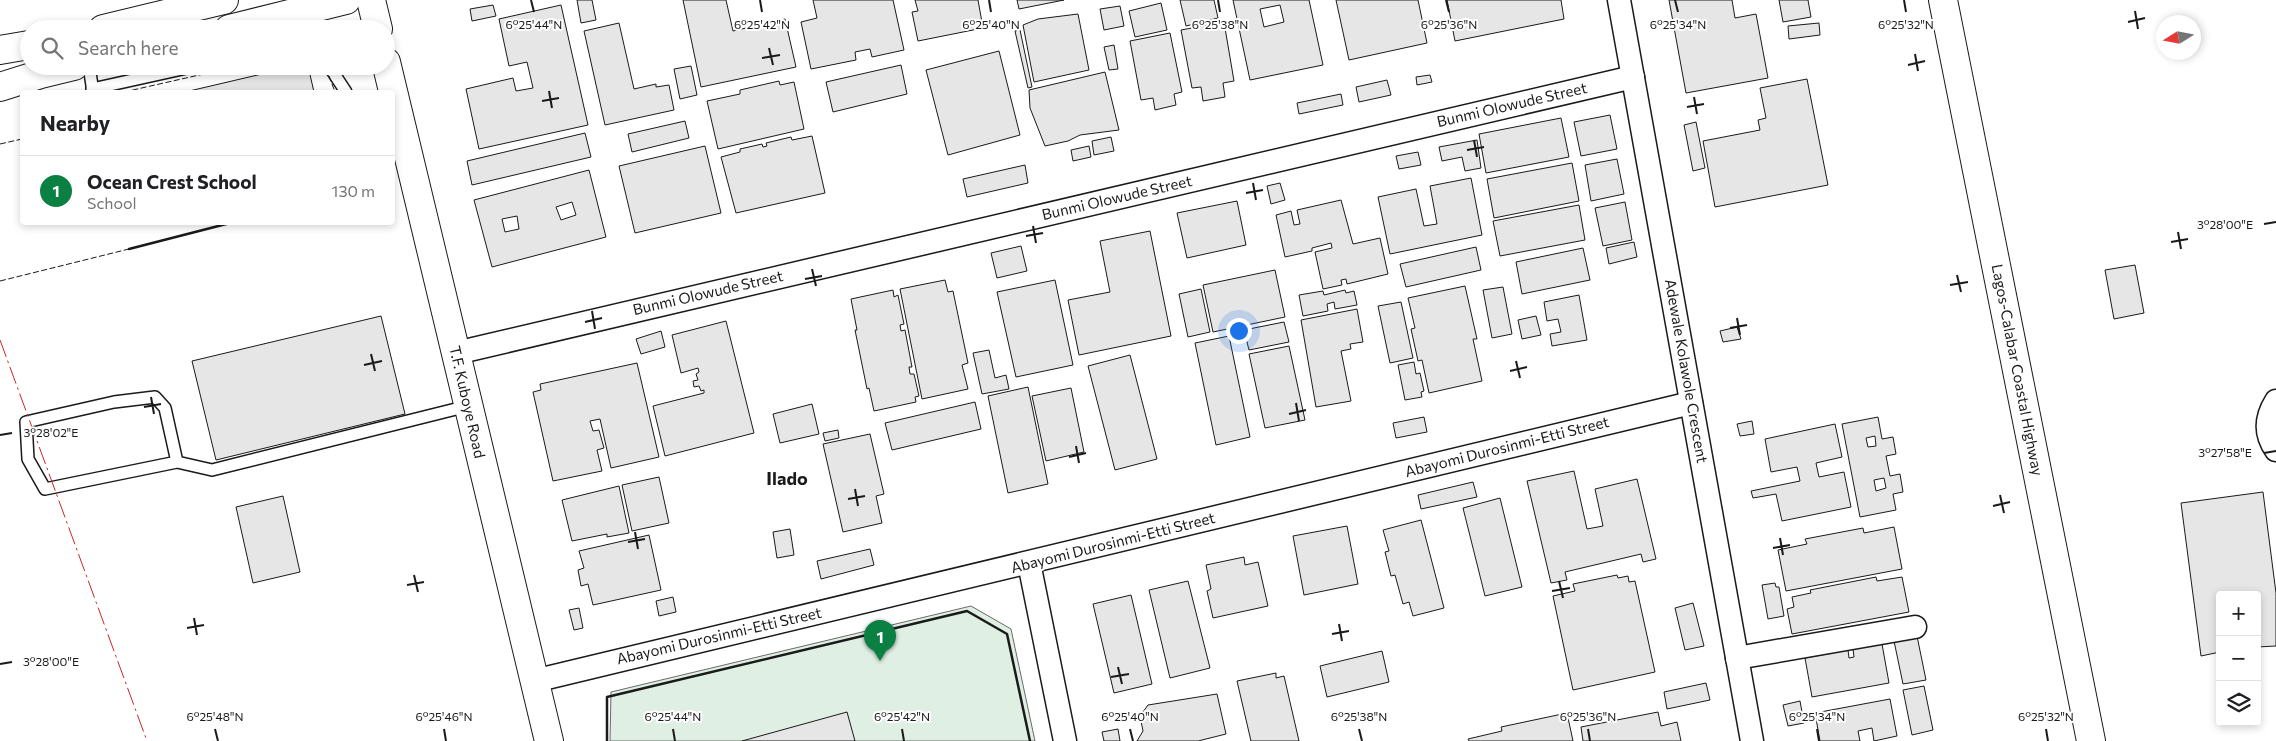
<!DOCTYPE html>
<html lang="en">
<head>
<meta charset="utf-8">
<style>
	:root { --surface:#fff; --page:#f6f6f6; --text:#202124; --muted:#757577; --line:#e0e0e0; --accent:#0b8043 }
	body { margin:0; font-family:Commissioner,sans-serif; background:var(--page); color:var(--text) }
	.controls { position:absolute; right:15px; bottom:15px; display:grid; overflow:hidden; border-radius:5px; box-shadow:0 2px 8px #0003 }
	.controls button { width:45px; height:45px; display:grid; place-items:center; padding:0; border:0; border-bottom:1px solid var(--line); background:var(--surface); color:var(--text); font:25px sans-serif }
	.compass { position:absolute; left:2156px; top:15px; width:45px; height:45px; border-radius:50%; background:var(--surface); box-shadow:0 2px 8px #0003; rotate:259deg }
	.you { position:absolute; left:1238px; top:330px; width:18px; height:18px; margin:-12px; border:4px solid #fff; border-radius:50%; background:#1a73e8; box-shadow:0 0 0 8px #1a73e833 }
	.badge { display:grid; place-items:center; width:32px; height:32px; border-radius:50%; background:var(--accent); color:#fff; font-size:16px; font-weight:700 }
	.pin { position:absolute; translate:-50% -41px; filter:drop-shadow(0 1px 2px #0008) }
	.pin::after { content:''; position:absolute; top:26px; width:18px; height:15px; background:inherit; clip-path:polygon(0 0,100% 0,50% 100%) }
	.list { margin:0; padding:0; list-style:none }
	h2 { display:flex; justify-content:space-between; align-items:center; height:65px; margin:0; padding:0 20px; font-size:21px }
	h2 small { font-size:16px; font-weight:400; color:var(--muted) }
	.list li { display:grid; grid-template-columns:32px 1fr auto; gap:15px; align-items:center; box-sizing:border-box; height:70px; padding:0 20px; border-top:1px solid var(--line) }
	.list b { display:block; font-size:19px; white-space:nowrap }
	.list p { margin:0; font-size:16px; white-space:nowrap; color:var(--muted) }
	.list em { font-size:16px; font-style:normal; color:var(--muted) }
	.icon { flex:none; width:28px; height:28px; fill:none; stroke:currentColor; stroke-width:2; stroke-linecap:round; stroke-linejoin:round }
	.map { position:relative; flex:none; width:2276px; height:741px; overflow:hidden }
	.search { position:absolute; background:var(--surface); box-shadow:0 2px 8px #0003; left:20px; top:20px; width:375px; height:55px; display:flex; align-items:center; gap:12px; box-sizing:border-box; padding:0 18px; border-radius:28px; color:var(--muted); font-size:19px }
	.panel { position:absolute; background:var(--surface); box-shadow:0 2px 8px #0003; left:20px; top:90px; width:375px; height:135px; border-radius:5px }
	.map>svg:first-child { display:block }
	.green { fill:#e0efe3; stroke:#6a6a6a }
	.building { fill:#e6e6e6; stroke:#1a1a1a; fill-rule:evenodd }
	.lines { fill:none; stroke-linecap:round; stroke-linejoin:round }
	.service-casing { stroke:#1a1a1a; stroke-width:14 }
	.minor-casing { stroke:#1a1a1a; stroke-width:25 }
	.tertiary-casing { stroke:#1a1a1a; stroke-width:30 }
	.secondary-casing { stroke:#1a1a1a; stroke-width:30 }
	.trunk-casing { stroke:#1a1a1a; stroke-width:30 }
	.service { stroke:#fff; stroke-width:11 }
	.minor { stroke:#fff; stroke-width:22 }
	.tertiary { stroke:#fff; stroke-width:28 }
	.secondary { stroke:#fff; stroke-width:28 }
	.trunk { stroke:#fff; stroke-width:28 }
	.fence { stroke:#1a1a1a; stroke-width:1; stroke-dasharray:6 2.5; stroke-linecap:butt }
	.wall { stroke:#1a1a1a; stroke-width:2.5 }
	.power { stroke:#c62828; stroke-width:1; stroke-dasharray:18 4 2.5 4; stroke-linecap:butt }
	.ticks { fill:none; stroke:#1a1a1a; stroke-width:2 }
	.labels { text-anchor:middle; stroke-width:4; stroke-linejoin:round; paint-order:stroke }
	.street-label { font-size:15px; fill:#1a1a1a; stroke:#fff }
	.quarter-label { font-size:18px; font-weight:bold; fill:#1a1a1a; stroke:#fff }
	.ticks-label { font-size:12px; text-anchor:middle; fill:#1a1a1a; stroke:#fff; stroke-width:4; stroke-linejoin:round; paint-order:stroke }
</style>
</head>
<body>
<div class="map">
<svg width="2276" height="741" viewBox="0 0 2276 741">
	<rect width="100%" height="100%" fill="#fff"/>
	<polygon class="green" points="971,606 1011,629 1035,741 610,741 611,692"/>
	<g class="building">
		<polygon points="577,0 592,0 596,20 581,23"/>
		<polygon points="683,0 726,0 733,31 785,19 796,67 701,87"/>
		<polygon points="813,0 893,0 904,50 872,57 870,49 855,52 856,60 811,69 801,22 817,18"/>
		<polygon points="915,0 978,0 983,28 918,41 912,12 918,11"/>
		<polygon points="1017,0 1064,0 1019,9"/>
		<polygon points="1180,0 1214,0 1218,18 1186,26"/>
		<path d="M 1233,0 L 1309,0 L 1323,65 L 1250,80 ZM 1280,5 L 1284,22 L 1264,27 L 1260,9 Z"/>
		<polygon points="1336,0 1418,0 1427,43 1349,60"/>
		<polygon points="1447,0 1561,0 1564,19 1455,41"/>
		<polygon points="1669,0 1732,0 1735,18 1756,14 1768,78 1686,93"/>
		<polygon points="1779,0 1808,0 1811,17 1783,22"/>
		<polygon points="1161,3 1167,30 1135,37 1129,11"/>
		<polygon points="493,5 496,16 472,21 470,9"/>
		<polygon points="561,5 588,125 479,149 466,89 513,78 516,91 533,88 527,62 509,66 499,19"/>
		<polygon points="1120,6 1124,26 1104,30 1100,9"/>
		<polygon points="1078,14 1089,70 1034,82 1023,25 1038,19"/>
		<polygon points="1224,22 1234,81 1223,83 1225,97 1203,101 1201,87 1192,88 1181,30"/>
		<polygon points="619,23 634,89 656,84 656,87 669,85 674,110 605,125 584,31"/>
		<polygon points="1819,23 1820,35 1789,39 1788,26"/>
		<polygon points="1020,30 1032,87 1028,88 1015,31"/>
		<polygon points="1170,33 1182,92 1174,94 1176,105 1155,110 1153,98 1141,100 1130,41"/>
		<polygon points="1114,45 1118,69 1109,70 1104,47"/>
		<polygon points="999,51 1020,135 948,155 926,70"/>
		<polygon points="901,65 907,94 833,112 826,82"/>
		<polygon points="296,66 308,66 314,92 185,92"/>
		<polygon points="691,66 697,95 680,99 674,69"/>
		<polygon points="1105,72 1119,130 1080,135 1068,141 1045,146 1030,108 1029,90"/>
		<polygon points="1430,75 1432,82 1417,85 1416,77"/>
		<polygon points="1807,79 1828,185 1715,207 1703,141 1760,130 1758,120 1766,118 1760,88"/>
		<polygon points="1387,80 1391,95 1359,102 1356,87"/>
		<polygon points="779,81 780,85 794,82 804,129 718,149 707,101 740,94 740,90"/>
		<polygon points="1341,94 1343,105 1299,114 1297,103"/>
		<polygon points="1610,115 1617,149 1581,156 1574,122"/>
		<polygon points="1561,118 1569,157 1486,173 1479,134"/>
		<polygon points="685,121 689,138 632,152 628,134"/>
		<polygon points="1696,122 1705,168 1693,171 1684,125"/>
		<polygon points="585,133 591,157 472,185 467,161"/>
		<polygon points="812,136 825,193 736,213 721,157 740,152 740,149 762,144 763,147 767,146 766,143 791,137 792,140"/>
		<polygon points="1111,137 1114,151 1094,155 1092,141"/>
		<polygon points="1477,140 1481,168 1465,171 1462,157 1442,161 1439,147"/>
		<polygon points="705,146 721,213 635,233 619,166"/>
		<polygon points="1089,146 1091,157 1073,161 1071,150"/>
		<polygon points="1418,152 1421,165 1399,169 1396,156"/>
		<polygon points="1617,159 1624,194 1591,201 1585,165"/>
		<polygon points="1572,163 1579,201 1494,218 1487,179"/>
		<polygon points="1025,165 1028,183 967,197 963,179"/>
		<path d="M 589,170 L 606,237 L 492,267 L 474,200 ZM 572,202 L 576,215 L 561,220 L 556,207 ZM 517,216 L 519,229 L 505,232 L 502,219 Z"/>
		<polygon points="1471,178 1482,235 1390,254 1378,197 1416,189 1424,226 1437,224 1430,186"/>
		<polygon points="1280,183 1285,200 1271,204 1267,186"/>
		<polygon points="1341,200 1353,244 1380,238 1388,274 1347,284 1346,279 1341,280 1342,285 1323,289 1315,252 1332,248 1331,243 1312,248 1312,251 1285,257 1276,215 1291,211 1294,225 1300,224 1297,210"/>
		<polygon points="1237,201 1246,245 1187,258 1177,213"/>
		<polygon points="1625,202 1632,240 1603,246 1595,208"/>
		<polygon points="1579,205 1585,240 1500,256 1493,221"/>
		<polygon points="1150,231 1171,336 1079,355 1068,300 1110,292 1100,241"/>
		<polygon points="1634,242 1637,257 1609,264 1606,248"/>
		<polygon points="1021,246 1027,271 997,278 991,253"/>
		<polygon points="1476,247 1481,270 1406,287 1400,264"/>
		<polygon points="1583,248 1590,280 1522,294 1516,262"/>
		<polygon points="2135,265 2144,313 2114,319 2105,270"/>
		<polygon points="1275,270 1285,317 1213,332 1203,285"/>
		<polygon points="945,280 948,292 953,291 968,363 962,365 968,389 922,399 900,289"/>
		<polygon points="1055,280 1073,365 1016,377 997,292"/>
		<polygon points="1465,286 1477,339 1473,339 1482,381 1429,393 1422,360 1418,361 1411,329 1415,328 1408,298"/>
		<polygon points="1503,287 1512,334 1492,338 1483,290"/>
		<polygon points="1201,289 1210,332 1188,337 1179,294"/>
		<polygon points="893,290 894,297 898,295 904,324 900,325 901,331 905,330 912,367 909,367 910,374 914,374 919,396 915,397 916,402 874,411 869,388 867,389 855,330 857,330 851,299"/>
		<polygon points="1345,290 1346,293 1354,291 1357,305 1335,309 1334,302 1327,304 1328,311 1303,316 1299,295 1323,291 1324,295"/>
		<polygon points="1579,295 1587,340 1552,346 1550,334 1561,332 1558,319 1547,321 1544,302"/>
		<polygon points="1401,302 1413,358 1390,363 1378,306"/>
		<polygon points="1357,309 1363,342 1350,344 1351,349 1341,351 1351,401 1316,407 1301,320"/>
		<polygon points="381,316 405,414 216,460 192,361"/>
		<polygon points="1536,316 1541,335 1522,339 1518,320"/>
		<polygon points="726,321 754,433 665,456 653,406 704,393 704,390 701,391 699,386 694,387 693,381 698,380 696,374 699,372 698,368 681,373 672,335"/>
		<polygon points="1284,322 1289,342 1249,350 1244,330"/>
		<polygon points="1737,327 1741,339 1723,342 1720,331"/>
		<polygon points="661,331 665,347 641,354 636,339"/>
		<polygon points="1229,336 1250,437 1216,445 1195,343"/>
		<polygon points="1289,346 1305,420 1265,428 1249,354"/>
		<polygon points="989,350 995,378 1006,375 1009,389 982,394 973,353"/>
		<polygon points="1130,355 1157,459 1115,470 1088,366"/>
		<polygon points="1414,362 1416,374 1420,373 1424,391 1421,392 1422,397 1405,400 1398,365"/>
		<polygon points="637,363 659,457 611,468 600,419 590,421 593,431 599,430 604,448 597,450 602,471 553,481 533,392 541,390 540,384"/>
		<polygon points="1028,387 1048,484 1008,493 988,396"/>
		<polygon points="1071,388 1084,452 1046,461 1032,396"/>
		<polygon points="975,402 981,429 892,450 885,423"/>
		<polygon points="812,404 819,434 780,443 773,414"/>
		<polygon points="1424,417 1427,432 1396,438 1393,423"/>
		<path d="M 1878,417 L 1882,439 L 1893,437 L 1896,454 L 1886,456 L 1890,476 L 1900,474 L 1903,492 L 1893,494 L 1896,510 L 1860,517 L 1842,424 ZM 1875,436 L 1876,446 L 1868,447 L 1866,438 ZM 1884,478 L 1886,488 L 1876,491 L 1874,480 Z"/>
		<polygon points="1752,421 1754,434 1740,436 1737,424"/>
		<polygon points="1835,424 1842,457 1816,463 1819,477 1844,472 1851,507 1782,521 1776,494 1753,498 1751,491 1800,481 1797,467 1771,472 1765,439"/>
		<polygon points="838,430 839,438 825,441 823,433"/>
		<polygon points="870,434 884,494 876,496 882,523 843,532 823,444"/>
		<polygon points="1574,471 1587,529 1603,526 1595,489 1637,479 1656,559 1643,562 1641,554 1565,572 1567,580 1551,583 1527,481"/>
		<polygon points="659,477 669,523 632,531 622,485"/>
		<polygon points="1473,482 1477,497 1421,509 1418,495"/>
		<polygon points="619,486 629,533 607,537 607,534 572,541 562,500"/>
		<polygon points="2263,492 2276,593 2276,646 2257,647 2257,595 2220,595 2220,652 2201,656 2181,503"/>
		<polygon points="283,496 300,572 253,583 236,507"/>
		<polygon points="1500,498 1522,587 1485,596 1463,508"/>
		<polygon points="1421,520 1444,608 1413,616 1409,602 1403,604 1395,575 1391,576 1385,552 1389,551 1383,530"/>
		<polygon points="1347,526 1358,584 1304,595 1293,536"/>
		<polygon points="1894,527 1902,569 1786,591 1778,550 1807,544 1805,539 1863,528 1864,533"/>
		<polygon points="790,529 794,555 777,558 773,532"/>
		<polygon points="649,535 661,590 593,605 588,584 581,586 578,570 584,568 579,551"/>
		<polygon points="870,549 874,565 821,579 817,561"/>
		<polygon points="1244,557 1245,565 1258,562 1268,606 1213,618 1207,591 1211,589 1206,565"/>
		<polygon points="1617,575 1618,578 1628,576 1629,582 1635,581 1655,672 1573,690 1553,596 1575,591 1573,584"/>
		<polygon points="1876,577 1877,581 1902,577 1909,612 1792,634 1787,609 1794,607 1792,597 1811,593 1810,590"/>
		<polygon points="1188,581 1210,668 1170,678 1149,590"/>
		<polygon points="1775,583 1776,587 1779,587 1784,616 1768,619 1762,585"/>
		<polygon points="1131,595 1152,684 1114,693 1093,604"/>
		<polygon points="673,597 676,612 659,616 656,601"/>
		<polygon points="1693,603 1704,646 1685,650 1675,608"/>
		<polygon points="579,608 583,628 574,630 569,610"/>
		<polygon points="1917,636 1926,680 1903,684 1894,641"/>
		<polygon points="1882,644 1889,683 1812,697 1805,658 1848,650 1849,658 1854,657 1853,649"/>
		<polygon points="1382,651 1389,682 1327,697 1320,666"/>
		<polygon points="1276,673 1276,678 1284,676 1299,741 1251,741 1237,681"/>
		<polygon points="1706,683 1710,700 1667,709 1664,692"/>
		<polygon points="1924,686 1933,730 1912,735 1903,690"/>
		<polygon points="1217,694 1226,734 1198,741 1137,741 1143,731 1140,716 1148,705"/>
		<polygon points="1890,699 1897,736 1874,741 1872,728 1858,731 1860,741 1820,741 1815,713"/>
		<polygon points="1800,701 1804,723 1788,726 1783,705"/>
		<polygon points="847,712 855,741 742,741"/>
		<polygon points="1658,712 1661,726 1677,722 1681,741 1583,741 1581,727"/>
		<polygon points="1567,713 1573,741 1469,741 1468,739 1502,731 1501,727"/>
		<polygon points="1118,729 1120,741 1104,741 1102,732"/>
	</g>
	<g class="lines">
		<defs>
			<g id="service">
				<polyline points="89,66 93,92"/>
				<polyline points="329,66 346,92"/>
				<polyline points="92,89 196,66"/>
				<polyline points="177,462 165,408 155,397 114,402 26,422 28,459 45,489 177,462 212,470 468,406"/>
			</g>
			<g id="minor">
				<polyline points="1619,0 1752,741"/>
				<polyline points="456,353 1633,77"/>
				<path d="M 2276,401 C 2266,417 2264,433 2276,450"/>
				<polyline points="1029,563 1065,741"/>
				<polyline points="1737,658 1915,627"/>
				<polyline points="534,681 1691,403"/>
			</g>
			<g id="tertiary">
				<polyline points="371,0 378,29"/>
				<polyline points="386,62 549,741"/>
			</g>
			<g id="secondary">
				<polyline points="103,29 224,0"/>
				<polyline points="229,29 346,0"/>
				<polyline points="0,50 29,45"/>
				<polyline points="0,87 41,74 74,66"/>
			</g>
			<polyline id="trunk" points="1943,0 2091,741"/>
		</defs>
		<use href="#service" class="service-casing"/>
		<use href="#minor" class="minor-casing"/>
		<use href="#tertiary" class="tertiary-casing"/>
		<use href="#secondary" class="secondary-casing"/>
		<use href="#trunk" class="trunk-casing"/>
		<use href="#service" class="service"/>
		<use href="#minor" class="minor"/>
		<use href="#tertiary" class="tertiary"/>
		<use href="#secondary" class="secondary"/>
		<use href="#trunk" class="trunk"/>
		<g class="fence">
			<polyline points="315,66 329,76 335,92"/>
			<polyline points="124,92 239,66"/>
			<polyline points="0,144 22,139"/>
			<polyline points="0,281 129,249"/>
		</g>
		<g class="wall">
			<polyline points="129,249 234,222"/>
			<polyline points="607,741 607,697 967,611 1007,634 1030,741"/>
		</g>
		<polyline class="power" points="0,340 147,741"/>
	</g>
	<path class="ticks" d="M 531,0 L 534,12M 760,0 L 762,12M 989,0 L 991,12M 1218,0 L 1220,12M 1446,0 L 1449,12M 1675,0 L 1678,12M 1904,0 L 1906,12M 2135,11 L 2138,29M 2128,22 L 2145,18M 769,48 L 773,65M 1915,54 L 1918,71M 762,58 L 780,55M 1908,65 L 1925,61M 549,91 L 552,108M 1694,97 L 1697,114M 542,101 L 559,98M 1687,107 L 1704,104M 1474,140 L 1477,157M 1467,150 L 1484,147M 1253,183 L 1256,200M 1246,193 L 1263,190M 2264,224 L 2276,222M 1033,226 L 1036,243M 2178,232 L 2181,249M 1026,236 L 1043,233M 2171,242 L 2188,239M 812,269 L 816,286M 1957,275 L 1961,292M 805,279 L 822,276M 1950,285 L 1968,282M 592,311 L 595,329M 1737,318 L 1740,335M 585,322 L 602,318M 1730,328 L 1747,325M 371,354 L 375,371M 1516,361 L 1520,378M 364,365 L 382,361M 1510,371 L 1527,367M 151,397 L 154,414M 1296,403 L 1299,421M 144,407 L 161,404M 1289,414 L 1306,410M 0,435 L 12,433M 1076,446 L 1079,463M 2264,453 L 2276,451M 1069,457 L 1086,453M 855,489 L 858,506M 2000,495 L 2004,513M 848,499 L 865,496M 1993,506 L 2010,502M 635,532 L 638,549M 1780,538 L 1783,555M 628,542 L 645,539M 1773,548 L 1790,545M 414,575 L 418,592M 1559,581 L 1563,598M 407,585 L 424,582M 1552,591 L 1570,588M 194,618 L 197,635M 1339,624 L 1342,641M 187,628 L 204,625M 1332,634 L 1349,631M 0,664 L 12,662M 1118,667 L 1122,684M 1111,677 L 1129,674M 215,729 L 218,741M 444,729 L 446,741M 673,729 L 675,741M 902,729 L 904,741M 1130,729 L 1133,741M 1359,729 L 1362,741M 1588,729 L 1590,741M 1817,729 L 1819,741M 2046,729 L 2048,741"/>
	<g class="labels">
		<g class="street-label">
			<text transform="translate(1512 105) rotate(-13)" y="5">Bunmi Olowude Street</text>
			<text transform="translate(1117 198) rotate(-13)" y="5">Bunmi Olowude Street</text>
			<text transform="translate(708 293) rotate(-13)" y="5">Bunmi Olowude Street</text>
			<text transform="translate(2017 370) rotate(79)" y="5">Lagos-Calabar Coastal Highway</text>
			<text transform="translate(1686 371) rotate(80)" y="5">Adewale Kolawole Crescent</text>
			<text transform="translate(467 402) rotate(77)" y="5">T.F. Kuboye Road</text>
			<text transform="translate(1507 447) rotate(-14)" y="5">Abayomi Durosinmi-Etti Street</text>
			<text transform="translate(1113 543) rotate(-14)" y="5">Abayomi Durosinmi-Etti Street</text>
			<text transform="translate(719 636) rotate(-13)" y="5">Abayomi Durosinmi-Etti Street</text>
		</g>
		<g class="quarter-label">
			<text x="787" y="485">Ilado</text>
		</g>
	</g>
	<g class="ticks-label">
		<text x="534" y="29">6°25'44"N</text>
		<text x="762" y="29">6°25'42"N</text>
		<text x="991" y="29">6°25'40"N</text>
		<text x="1220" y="29">6°25'38"N</text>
		<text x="1449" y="29">6°25'36"N</text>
		<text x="1678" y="29">6°25'34"N</text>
		<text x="1906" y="29">6°25'32"N</text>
		<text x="2225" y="229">3°28'00"E</text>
		<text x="51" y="437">3°28'02"E</text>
		<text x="2225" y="457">3°27'58"E</text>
		<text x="51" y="666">3°28'00"E</text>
		<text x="215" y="721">6°25'48"N</text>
		<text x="444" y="721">6°25'46"N</text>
		<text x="673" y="721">6°25'44"N</text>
		<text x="902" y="721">6°25'42"N</text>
		<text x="1130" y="721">6°25'40"N</text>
		<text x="1359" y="721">6°25'38"N</text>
		<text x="1588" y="721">6°25'36"N</text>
		<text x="1817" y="721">6°25'34"N</text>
		<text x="2046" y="721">6°25'32"N</text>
	</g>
</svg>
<div class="controls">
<button>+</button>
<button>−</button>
<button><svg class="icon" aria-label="layers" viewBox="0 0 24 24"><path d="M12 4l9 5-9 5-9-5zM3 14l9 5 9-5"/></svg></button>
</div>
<svg class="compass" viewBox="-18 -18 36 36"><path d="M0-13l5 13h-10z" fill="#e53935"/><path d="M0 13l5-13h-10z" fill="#757577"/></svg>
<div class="you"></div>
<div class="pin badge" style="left:880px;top:661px">1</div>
<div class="search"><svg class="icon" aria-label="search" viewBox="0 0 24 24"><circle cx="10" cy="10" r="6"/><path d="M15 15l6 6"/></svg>Search here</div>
<section class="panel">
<h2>Nearby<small></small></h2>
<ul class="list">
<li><span class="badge">1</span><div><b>Ocean Crest School</b><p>School</p></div><em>130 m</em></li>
</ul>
</section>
</div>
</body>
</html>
